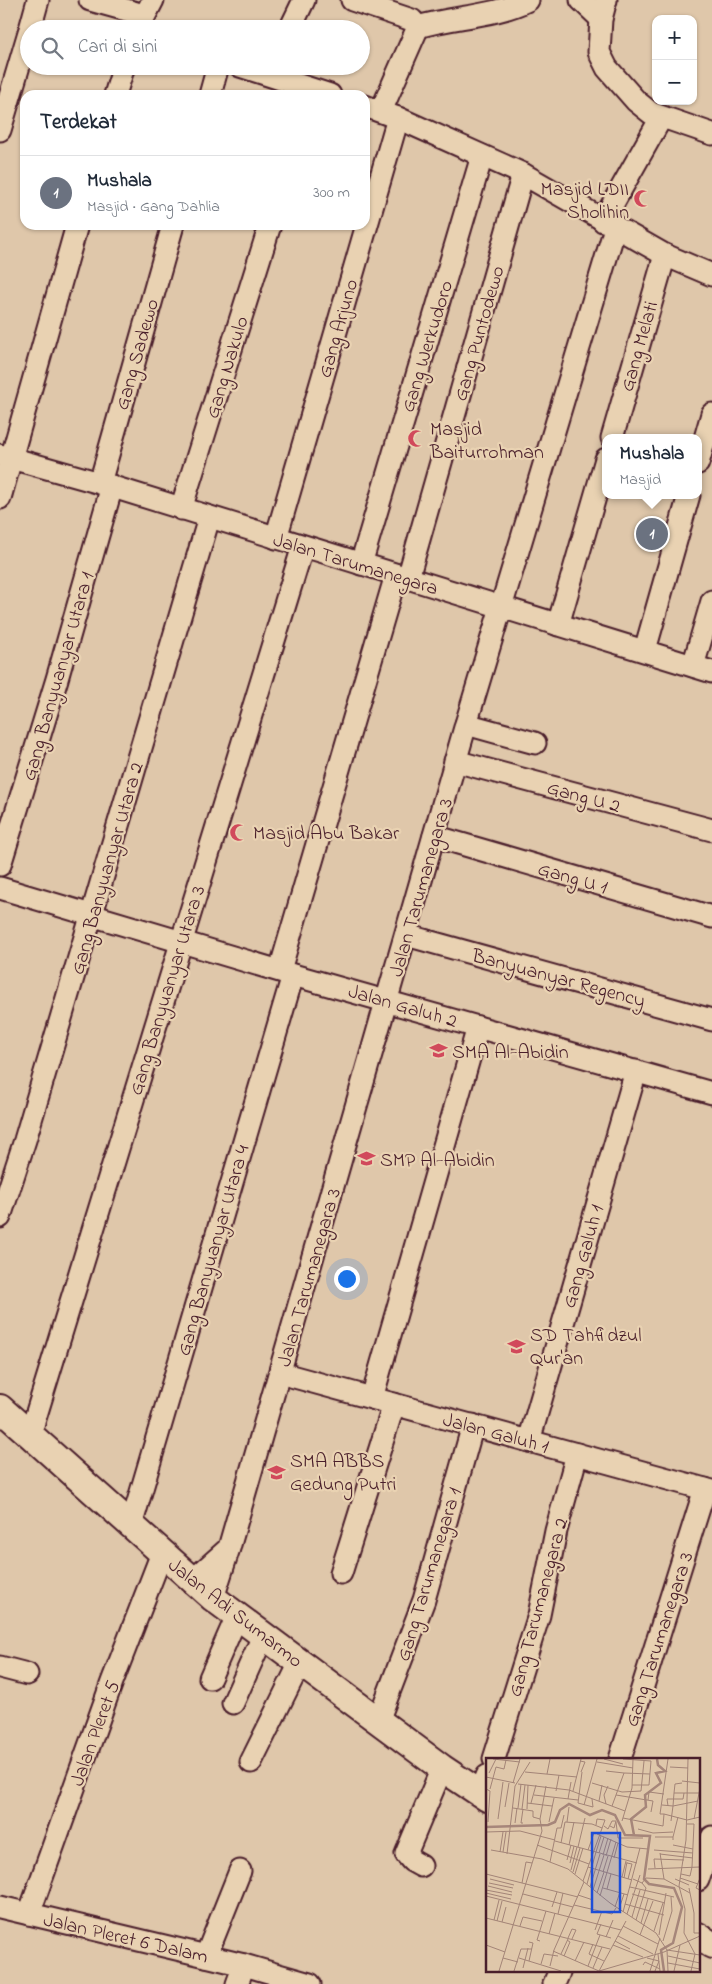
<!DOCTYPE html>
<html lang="id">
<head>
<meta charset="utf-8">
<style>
	:root { --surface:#fff; --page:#f6f6f7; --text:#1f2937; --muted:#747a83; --line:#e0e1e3; --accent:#db2777 }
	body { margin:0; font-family:"Indie Flower",sans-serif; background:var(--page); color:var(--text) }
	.controls { position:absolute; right:15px; top:15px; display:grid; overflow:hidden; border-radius:10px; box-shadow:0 1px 4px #0004 }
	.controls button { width:45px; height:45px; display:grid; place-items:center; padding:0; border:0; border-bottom:1px solid var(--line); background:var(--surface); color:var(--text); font:25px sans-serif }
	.you { position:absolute; left:346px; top:1278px; width:18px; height:18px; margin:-12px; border:4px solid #fff; border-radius:50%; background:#1a73e8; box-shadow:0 0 0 8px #1a73e833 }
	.badge { display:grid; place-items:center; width:32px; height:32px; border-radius:50%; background:var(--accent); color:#fff; font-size:16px; font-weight:700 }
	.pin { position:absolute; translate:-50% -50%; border:2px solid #fff; box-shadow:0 1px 5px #0006 }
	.popup { position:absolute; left:602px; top:434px; width:100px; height:65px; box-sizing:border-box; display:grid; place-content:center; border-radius:10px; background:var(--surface); filter:drop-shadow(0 1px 4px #0005); font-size:16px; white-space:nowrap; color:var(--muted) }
	.popup b { font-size:19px; color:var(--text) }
	.popup::after { content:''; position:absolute; left:50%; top:100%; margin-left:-10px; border:10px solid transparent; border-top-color:var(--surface) }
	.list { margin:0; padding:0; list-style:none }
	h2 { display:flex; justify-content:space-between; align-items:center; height:65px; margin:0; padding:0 20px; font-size:21px }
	h2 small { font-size:16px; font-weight:400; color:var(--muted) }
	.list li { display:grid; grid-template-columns:32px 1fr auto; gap:15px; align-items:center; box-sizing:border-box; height:75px; padding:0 20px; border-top:1px solid var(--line) }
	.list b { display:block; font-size:19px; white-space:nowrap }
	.list p { margin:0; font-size:16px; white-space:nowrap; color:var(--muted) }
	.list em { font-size:16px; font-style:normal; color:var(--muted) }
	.icon { flex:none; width:28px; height:28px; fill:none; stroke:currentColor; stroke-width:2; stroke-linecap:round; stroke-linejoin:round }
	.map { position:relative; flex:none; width:712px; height:1984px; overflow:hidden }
	.search { position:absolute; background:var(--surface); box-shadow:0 1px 4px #0004; left:20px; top:20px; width:350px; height:55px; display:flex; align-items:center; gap:12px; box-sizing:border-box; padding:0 18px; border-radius:28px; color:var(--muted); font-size:19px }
	.panel { position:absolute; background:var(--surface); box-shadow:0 1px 4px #0004; left:20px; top:90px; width:350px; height:140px; border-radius:15px }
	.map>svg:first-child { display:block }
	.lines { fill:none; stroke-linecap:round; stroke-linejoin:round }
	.minor-casing { stroke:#4a1f2b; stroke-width:25 }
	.major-casing { stroke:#4a1f2b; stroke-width:30 }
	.minor { stroke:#e9d2b2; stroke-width:21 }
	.major { stroke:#e9d2b2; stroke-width:26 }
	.labels { text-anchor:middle; stroke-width:4.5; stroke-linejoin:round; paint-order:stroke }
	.poi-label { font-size:20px; fill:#4a1f2b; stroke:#e9d2b2; text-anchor:start }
	.street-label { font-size:20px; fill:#4a1f2b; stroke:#e9d2b2 }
	.inset-river { fill:none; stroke:#a6867a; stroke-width:2.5 }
	.inset-road { fill:none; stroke:#a38477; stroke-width:1 }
	.view { fill:#1d4ed8; fill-opacity:0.15; stroke:#1d4ed8; stroke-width:2.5 }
	.inset-edge { fill:none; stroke:#4a1f2b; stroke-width:2.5 }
</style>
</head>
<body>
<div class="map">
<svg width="712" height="1984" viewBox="0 0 712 1984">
	<rect width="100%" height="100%" fill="#dfc7aa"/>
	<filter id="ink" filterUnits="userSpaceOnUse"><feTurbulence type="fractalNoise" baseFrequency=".02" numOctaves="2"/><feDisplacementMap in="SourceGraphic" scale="10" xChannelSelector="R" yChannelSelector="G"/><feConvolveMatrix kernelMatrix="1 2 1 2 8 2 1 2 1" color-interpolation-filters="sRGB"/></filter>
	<g filter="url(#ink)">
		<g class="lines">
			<defs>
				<g id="minor">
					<polyline points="90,0 144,15"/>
					<polyline points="352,0 412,20 418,27 381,111"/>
					<polyline points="581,0 601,19"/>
					<polyline points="606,0 601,19 599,52 607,68 636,101 651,113 712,134"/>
					<path d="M 418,27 C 455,16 493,17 528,0"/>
					<polyline points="30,29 38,0"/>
					<polyline points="138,29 153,0"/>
					<polyline points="290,29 304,0"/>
					<polyline points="240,66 330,95"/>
					<polyline points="115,95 124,66"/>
					<polyline points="210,95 218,66"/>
					<polyline points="365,106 398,118 523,174 665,255 712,275"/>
					<polyline points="0,130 29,32"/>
					<polyline points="603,221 661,118"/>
					<polyline points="612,438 665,255"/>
					<polyline points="0,455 100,483 712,672"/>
					<polyline points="698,463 712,414"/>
					<polyline points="100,483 173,225"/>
					<polyline points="0,498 77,225"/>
					<polyline points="181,509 270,225"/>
					<polyline points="276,538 398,118"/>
					<polyline points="361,564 482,156"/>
					<polyline points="408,578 523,174"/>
					<polyline points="558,625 606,459"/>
					<polyline points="645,650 689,495"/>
					<polyline points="693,666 712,601"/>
					<polyline points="466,724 535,743"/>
					<polyline points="455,761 712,830"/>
					<polyline points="434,836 712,917"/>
					<polyline points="0,865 57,679 112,486"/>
					<polyline points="0,888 293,975 712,1093"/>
					<polyline points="406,935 712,1020"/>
					<polyline points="280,970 396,575"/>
					<polyline points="0,1217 25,1140 209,518"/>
					<polyline points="280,1373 712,1491"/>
					<polyline points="372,1398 478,1027"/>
					<polyline points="30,1435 303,546"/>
					<polyline points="529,1441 636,1071"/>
					<polyline points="131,1526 293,975"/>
					<polyline points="341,1573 394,1404"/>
					<polyline points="193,1580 229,1548 466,724 615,228"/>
					<polyline points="213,1598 229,1548"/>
					<polyline points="0,1667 27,1674"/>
					<polyline points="210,1678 237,1616"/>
					<polyline points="233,1703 263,1636"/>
					<polyline points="378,1721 424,1600 473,1425"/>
					<polyline points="494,1759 539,1615 556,1531 577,1454"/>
					<polyline points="620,1759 705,1489"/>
					<polyline points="251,1762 300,1663"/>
					<polyline points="480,1793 487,1776"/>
					<polyline points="421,1866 412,1861 406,1854 442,1768"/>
					<polyline points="698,1880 712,1837"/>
					<polyline points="0,1907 244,1965 310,1984"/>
					<polyline points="29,1914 112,1682 162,1553"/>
					<polyline points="206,1956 240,1871"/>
					<polyline points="237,1984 244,1965"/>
					<polyline points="554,1984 560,1970"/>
				</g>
				<g id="major">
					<polyline points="0,1408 213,1598 442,1768 487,1798"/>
					<polyline points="698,1936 712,1945"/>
				</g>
			</defs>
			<use href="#minor" class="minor-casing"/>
			<use href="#major" class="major-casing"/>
			<use href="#minor" class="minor"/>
			<use href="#major" class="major"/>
		</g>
	</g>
	<defs>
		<symbol id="mosque-bare" viewBox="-9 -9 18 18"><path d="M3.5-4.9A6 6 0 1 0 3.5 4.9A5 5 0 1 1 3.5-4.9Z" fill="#d1495b" stroke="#e9d2b2" stroke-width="2.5" paint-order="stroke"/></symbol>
		<symbol id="school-bare" viewBox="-9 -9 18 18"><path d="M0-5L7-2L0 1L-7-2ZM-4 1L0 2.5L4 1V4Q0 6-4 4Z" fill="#d1495b" stroke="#e9d2b2" stroke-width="2.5" paint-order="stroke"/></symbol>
	</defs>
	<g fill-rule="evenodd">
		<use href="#mosque-bare" x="630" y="186" width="25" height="25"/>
		<use href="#mosque-bare" x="404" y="426" width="25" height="25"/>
		<use href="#mosque-bare" x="226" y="820" width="25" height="25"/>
		<use href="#school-bare" x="426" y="1038" width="25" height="25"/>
		<use href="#school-bare" x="354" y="1146" width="25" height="25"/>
		<use href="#school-bare" x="504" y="1334" width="25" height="25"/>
		<use href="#school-bare" x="264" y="1460" width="25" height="25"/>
	</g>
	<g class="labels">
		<g class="poi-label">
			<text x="629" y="195" text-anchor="end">Masjid LDII<tspan x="629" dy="23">Sholihin</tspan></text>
			<text x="430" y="435">Masjid<tspan x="430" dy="23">Baiturrohman</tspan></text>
			<text x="253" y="839">Masjid Abu Bakar</text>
			<text x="452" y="1058">SMA Al-Abidin</text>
			<text x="380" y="1166">SMP Al-Abidin</text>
			<text x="530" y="1341">SD Tahfidzul<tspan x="530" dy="23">Qur'an</tspan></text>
			<text x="290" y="1467">SMA ABBS<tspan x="290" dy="23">Gedung Putri</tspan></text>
		</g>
		<g class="street-label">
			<text transform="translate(337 328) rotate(-74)" y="7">Gang Arjuno</text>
			<text transform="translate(478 333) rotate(-74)" y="7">Gang Puntodewo</text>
			<text transform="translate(426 346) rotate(-73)" y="7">Gang Werkudoro</text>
			<text transform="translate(638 346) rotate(-74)" y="7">Gang Melati</text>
			<text transform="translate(136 354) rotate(-74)" y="7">Gang Sadewo</text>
			<text transform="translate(226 367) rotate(-73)" y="7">Gang Nakulo</text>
			<text transform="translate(356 563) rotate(17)" y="7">Jalan Tarumanegara</text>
			<text transform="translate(57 676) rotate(-74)" y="7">Gang Banyuanyar Utara 1</text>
			<text transform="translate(584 796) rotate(15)" y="7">Gang U 2</text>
			<text transform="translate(106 868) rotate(-74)" y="7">Gang Banyuanyar Utara 2</text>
			<text transform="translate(573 877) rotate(16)" y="7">Gang U 1</text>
			<text transform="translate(420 887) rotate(-74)" y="7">Jalan Tarumanegara 3</text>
			<text transform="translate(559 977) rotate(15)" y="7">Banyuanyar Regency</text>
			<text transform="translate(166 990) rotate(-73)" y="7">Gang Banyuanyar Utara 3</text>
			<text transform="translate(403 1005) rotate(16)" y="7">Jalan Galuh 2</text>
			<text transform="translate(212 1250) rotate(-74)" y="7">Gang Banyuanyar Utara 4</text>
			<text transform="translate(582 1256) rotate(-74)" y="7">Gang Galuh 1</text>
			<text transform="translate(308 1277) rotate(-74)" y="7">Jalan Tarumanegara 3</text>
			<text transform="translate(496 1432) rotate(15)" y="7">Jalan Galuh 1</text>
			<text transform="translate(428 1574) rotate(-73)" y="7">Gang Tarumanegara 1</text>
			<text transform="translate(537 1607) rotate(-75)" y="7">Gang Tarumanegara 2</text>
			<text transform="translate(236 1612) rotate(38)" y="7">Jalan Adi Sumarmo</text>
			<text transform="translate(658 1639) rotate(-72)" y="7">Gang Tarumanegara 3</text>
			<text transform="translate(94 1733) rotate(-70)" y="7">Jalan Pleret 5</text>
			<text transform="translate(126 1937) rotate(13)" y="7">Jalan Pleret 6 Dalam</text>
		</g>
	</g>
	<g transform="translate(486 1758)">
		<rect width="214" height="214" fill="#dfc7aa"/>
		<path class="inset-river" d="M 0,69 L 62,67 L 69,64 L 74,52 L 83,46 L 104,57 L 116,52 L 129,57 L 139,77 L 164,78 L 158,121 L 163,126 L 188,130 L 196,149 L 187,185 L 175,192 L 178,213M 148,77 L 145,61 L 160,49 L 159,37 L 175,25 L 170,15 L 179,13 L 172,7 L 171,1"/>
		<path class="inset-road" d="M 7,1 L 34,4M 118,1 L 137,6M 137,1 L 165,3 L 163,27 L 146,27M 202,1 L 200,82 L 193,128 L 199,151 L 198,175 L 209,196 L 205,213M 94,3 L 99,4 L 95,14M 111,4 L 147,10M 184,9 L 202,10M 120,13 L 138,15M 39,14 L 91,19M 96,14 L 92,45 L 107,49 L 106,41M 3,15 L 10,1M 61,16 L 64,1M 0,19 L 29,25M 196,23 L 214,25M 27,25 L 34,1M 106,25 L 136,34 L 155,33 L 158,3M 32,26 L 83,32 L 139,53M 0,31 L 4,33 L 2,64M 4,31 L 10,9 L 18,11 L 20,2M 70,33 L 73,17M 87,33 L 95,1M 188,35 L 189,26 L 196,25M 48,37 L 92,42M 130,37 L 167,43 L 165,54M 82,41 L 85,24M 162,42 L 163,34 L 178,36M 113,43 L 116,27M 212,43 L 187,48 L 188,35 L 214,35M 41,45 L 66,48M 45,45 L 50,27M 120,46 L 118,37 L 122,28M 98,47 L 111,1M 176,47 L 187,48 L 185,63M 126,48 L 138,15 L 164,16M 182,48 L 181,41 L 197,41 L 198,35M 19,49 L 23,25M 27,50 L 47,53 L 47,59 L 54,61M 32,50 L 35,26M 36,51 L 39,27M 37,51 L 35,65 L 37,65M 41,51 L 42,27M 178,56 L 174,56 L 182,1M 137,60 L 177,68 L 178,56 L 201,62 L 214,59M 12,61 L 17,24M 208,61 L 214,30M 136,63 L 146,30 L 147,1M 63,64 L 68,40M 81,64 L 83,49M 130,64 L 132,80 L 157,80M 29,65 L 31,50M 118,68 L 122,71 L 126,63 L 130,63 L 128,70 L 124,68M 152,71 L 167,75 L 187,74M 0,74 L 34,73 L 69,82M 111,76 L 141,89 L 162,91M 169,79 L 187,79 L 187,82M 187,79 L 192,59M 69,83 L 151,105M 75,85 L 79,64 L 106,66 L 116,70M 51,87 L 103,106M 83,87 L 88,64M 187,87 L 207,91M 92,89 L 99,60M 5,92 L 56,101 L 82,111 L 124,145 L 170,175 L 181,192 L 214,197M 102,92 L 108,75M 168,92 L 207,95M 14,94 L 17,74M 17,94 L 20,74M 110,94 L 115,78M 113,95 L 118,79M 174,95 L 178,121M 21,96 L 29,28 L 44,4M 174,96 L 207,100M 117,97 L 122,80M 120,98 L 125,81M 128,100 L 132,85M 81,102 L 85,87M 64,104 L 71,70 L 75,70 L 78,57M 84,105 L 88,88M 141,105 L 146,106 L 142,121M 102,109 L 146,122M 169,110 L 168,101 L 198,102M 162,111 L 214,109M 85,112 L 91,89M 87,114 L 94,90M 117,114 L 122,98M 0,116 L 92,139M 89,116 L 97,90M 195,116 L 204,118 L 206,109 L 208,66 L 201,66M 136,119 L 140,103M 138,120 L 141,104M 194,120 L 212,126M 214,120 L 210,130 L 214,132M 4,121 L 28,127M 147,121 L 156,125 L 160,130 L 150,162M 189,121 L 203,127M 97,123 L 119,62 L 111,61 L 110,67M 3,125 L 27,130M 36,125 L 40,104 L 46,105M 156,125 L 160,120 L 178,121 L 204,135M 101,126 L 110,94M 2,128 L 26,134M 104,129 L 114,96M 144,129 L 188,139M 117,130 L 142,137M 203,130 L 208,155 L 208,175 L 214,175M 121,131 L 125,116M 0,132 L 26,137M 107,132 L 118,97M 0,135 L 25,141M 111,135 L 118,114M 37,136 L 87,149M 146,136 L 179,145M 92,137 L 107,142M 0,138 L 135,172M 114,138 L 130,84M 139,146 L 178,157M 88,147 L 126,156 L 130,150M 66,149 L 71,134M 129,149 L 134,134M 133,151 L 138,136M 137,154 L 154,90M 72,156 L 77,135M 141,156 L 154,117M 146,159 L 154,132M 0,160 L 124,191M 8,162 L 13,142M 11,163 L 16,143M 16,164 L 20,149M 155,165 L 162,141M 115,166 L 111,176 L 125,180M 34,168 L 37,159 L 56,163M 137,168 L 172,186M 109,172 L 116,153M 168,173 L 177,145M 63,176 L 69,155M 154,177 L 167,143M 173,177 L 180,135M 132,178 L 167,196M 120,179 L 127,162M 82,180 L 86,171 L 90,172 L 86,181M 54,183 L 51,182 L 60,153M 129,183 L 144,191M 177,183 L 186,153 L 185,139M 43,184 L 47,185 L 43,203M 107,186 L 103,196 L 118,203M 0,187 L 19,194M 127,187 L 157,199M 181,192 L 182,213M 67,193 L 113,213M 75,196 L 82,181M 169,196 L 174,180M 172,196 L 174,213M 78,198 L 84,184 L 81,182M 182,198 L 214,205M 17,200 L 32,204M 33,200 L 75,213M 161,200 L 173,203 L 169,213M 89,203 L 98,184M 182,205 L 214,211M 55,206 L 58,196 L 72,198M 157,207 L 159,204 L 174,211M 64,208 L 68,192 L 98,124M 102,208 L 114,177M 37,210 L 42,190M 107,210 L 116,189M 13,213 L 56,73 L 54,61 L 60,28M 28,213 L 35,191 L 46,191M 113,213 L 140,163M 113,213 L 178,194 L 214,178M 164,213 L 169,197M 188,213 L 194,187"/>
		<path class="view" d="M 106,75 L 134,75 L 134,154 L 106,154 Z"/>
		<rect width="214" height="214" class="inset-edge"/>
	</g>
</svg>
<div class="controls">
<button>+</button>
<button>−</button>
</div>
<div class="you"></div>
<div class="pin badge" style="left:652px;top:534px;background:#6b7280">1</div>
<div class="popup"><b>Mushala</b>Masjid</div>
<div class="search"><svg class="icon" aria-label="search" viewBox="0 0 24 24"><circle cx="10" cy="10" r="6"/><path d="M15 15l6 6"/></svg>Cari di sini</div>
<section class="panel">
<h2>Terdekat<small></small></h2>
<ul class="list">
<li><span class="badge" style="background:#6b7280">1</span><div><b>Mushala</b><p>Masjid · Gang Dahlia</p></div><em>300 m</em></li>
</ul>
</section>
</div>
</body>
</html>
